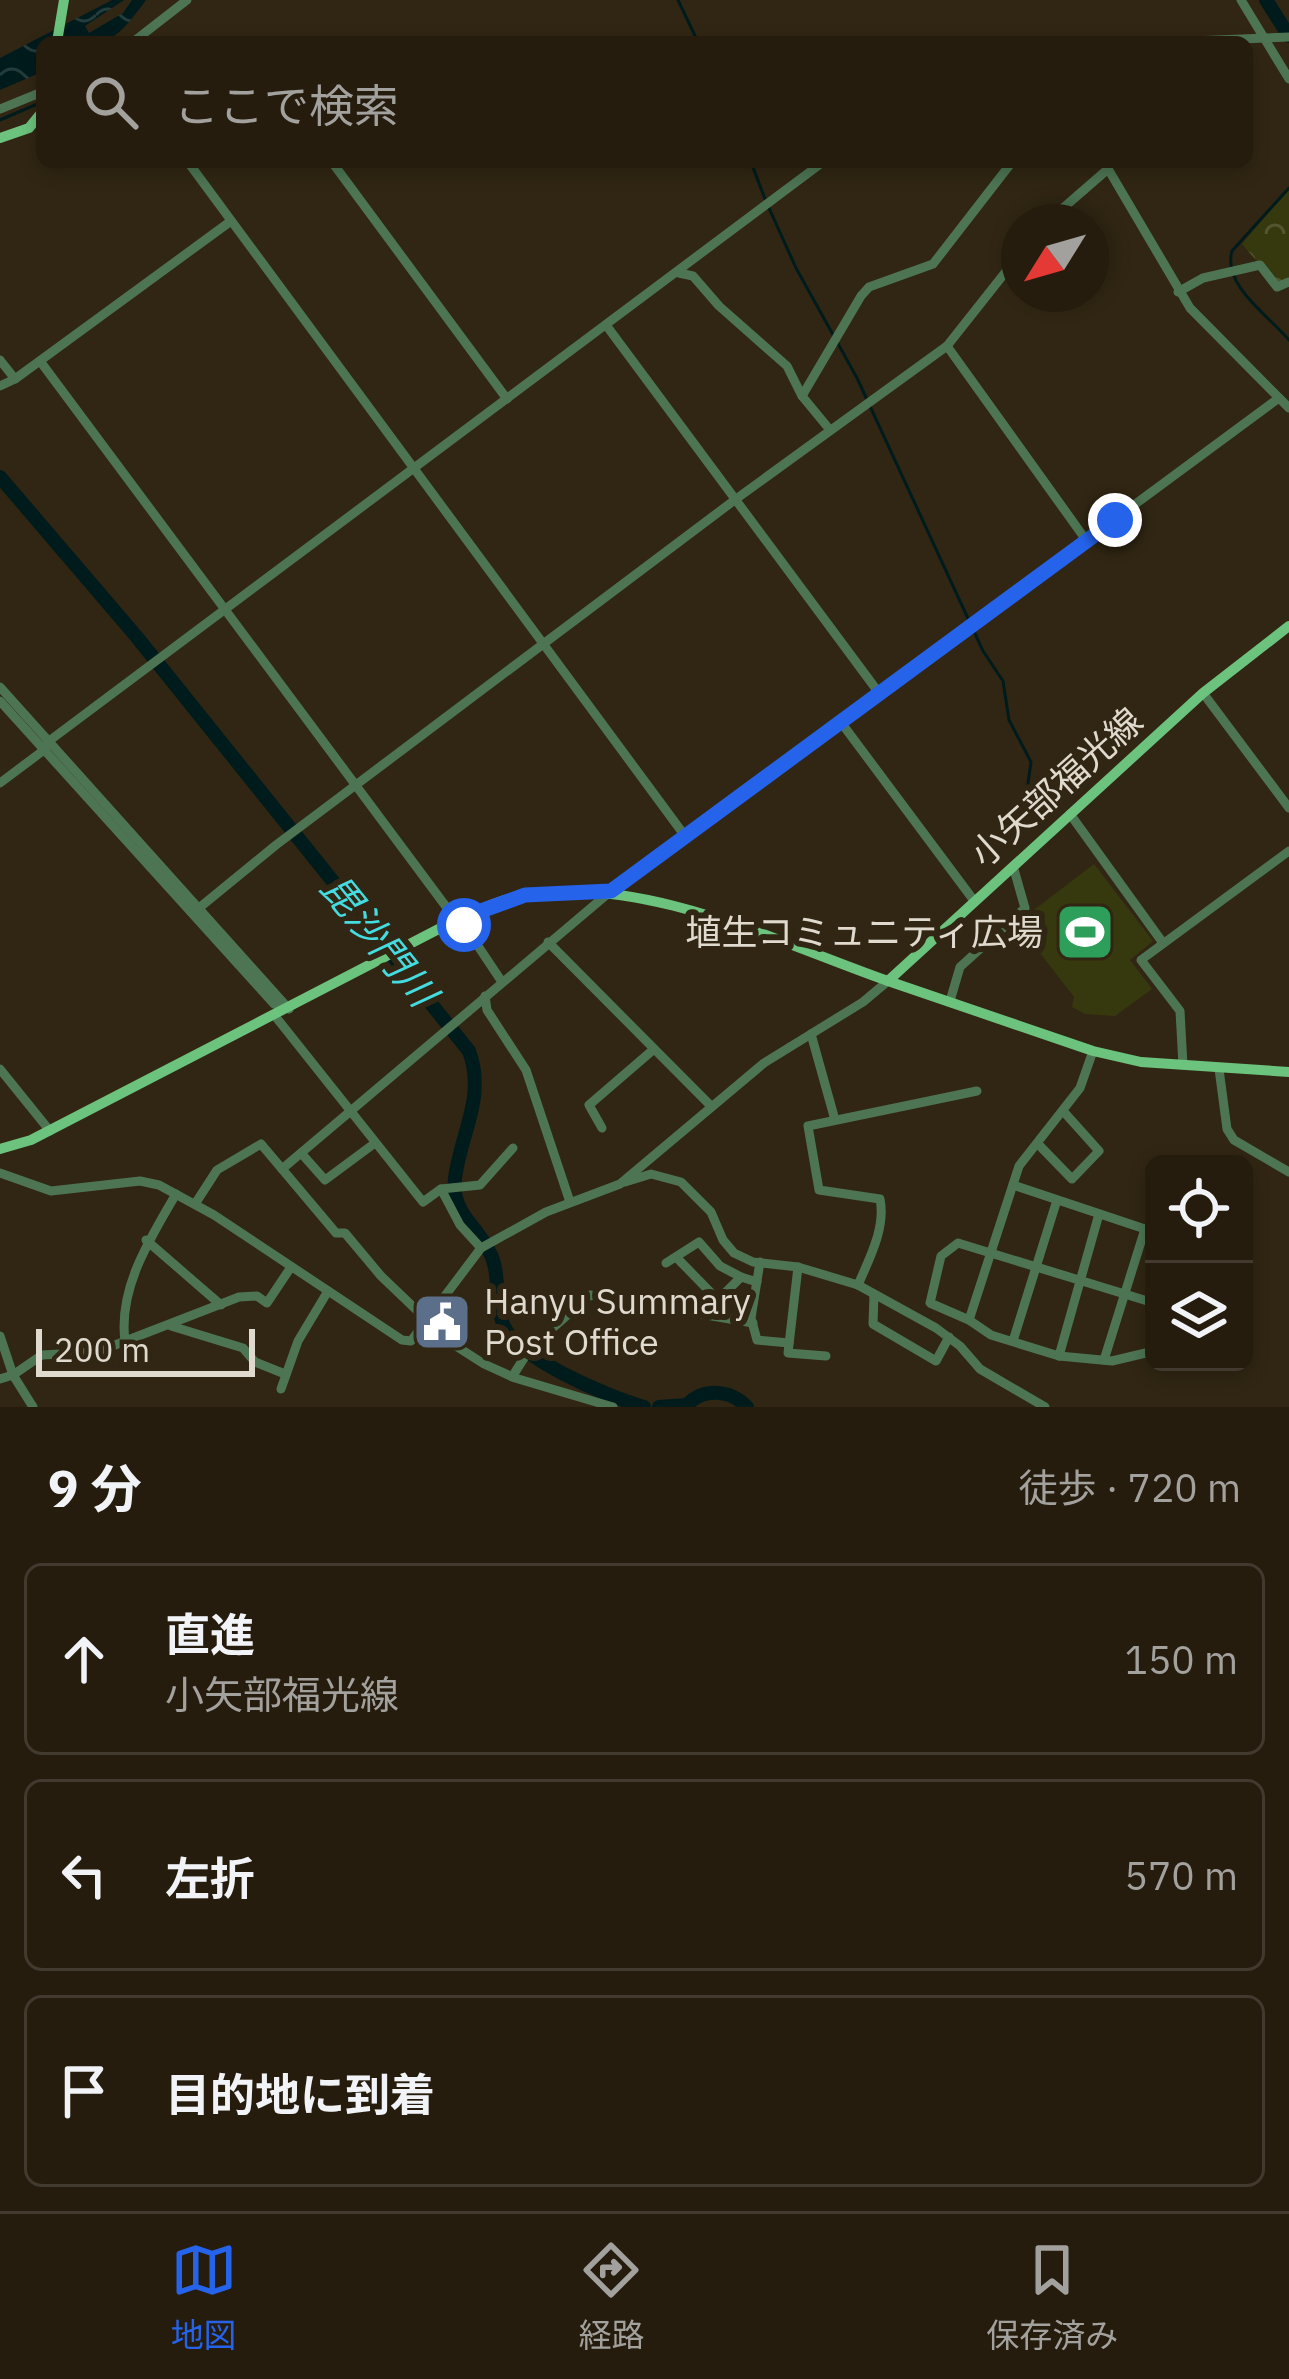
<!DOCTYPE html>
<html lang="ja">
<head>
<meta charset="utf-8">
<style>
	:root { --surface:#251c0e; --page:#31291c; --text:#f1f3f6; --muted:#a3a19e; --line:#423a2e; --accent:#2563eb }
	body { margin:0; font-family:"IBM Plex Sans","Noto Sans JP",sans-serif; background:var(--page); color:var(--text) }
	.controls { position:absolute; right:36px; bottom:36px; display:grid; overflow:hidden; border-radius:18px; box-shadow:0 6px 18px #0003 }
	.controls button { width:108px; height:108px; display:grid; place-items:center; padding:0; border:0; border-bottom:3px solid var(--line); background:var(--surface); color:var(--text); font:60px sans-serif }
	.compass { position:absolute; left:1001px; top:204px; width:108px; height:108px; border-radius:50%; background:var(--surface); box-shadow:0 6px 18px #0003; rotate:233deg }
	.scale { position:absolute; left:36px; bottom:30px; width:219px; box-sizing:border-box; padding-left:12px; border:6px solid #e0d9cd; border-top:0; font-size:33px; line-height:42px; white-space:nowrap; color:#e0d9cd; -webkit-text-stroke:9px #312613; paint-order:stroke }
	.stop { position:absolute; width:36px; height:36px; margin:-27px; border:9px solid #2563eb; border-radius:50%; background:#fff }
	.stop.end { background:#2563eb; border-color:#fff; box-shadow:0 3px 12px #0008 }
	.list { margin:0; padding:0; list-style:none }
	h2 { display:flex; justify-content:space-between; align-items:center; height:156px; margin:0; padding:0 48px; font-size:51px }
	h2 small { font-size:39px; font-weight:400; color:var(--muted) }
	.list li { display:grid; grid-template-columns:78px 1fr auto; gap:36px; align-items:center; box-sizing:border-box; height:192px; margin:0 24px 24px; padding:0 24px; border:3px solid var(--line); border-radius:18px }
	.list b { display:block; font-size:45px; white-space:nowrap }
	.list p { margin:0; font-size:39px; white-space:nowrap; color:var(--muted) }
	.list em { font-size:39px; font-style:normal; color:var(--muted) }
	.icon { flex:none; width:66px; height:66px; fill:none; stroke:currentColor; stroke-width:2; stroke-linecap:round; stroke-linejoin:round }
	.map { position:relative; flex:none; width:1289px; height:1407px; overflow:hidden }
	.search { position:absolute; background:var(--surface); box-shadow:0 6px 18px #0003; left:36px; right:36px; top:36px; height:132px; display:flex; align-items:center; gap:30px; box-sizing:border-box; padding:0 42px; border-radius:18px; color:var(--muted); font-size:45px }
	.sheet { height:804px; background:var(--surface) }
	nav { display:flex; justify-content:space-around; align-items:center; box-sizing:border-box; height:168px; border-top:3px solid var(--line); background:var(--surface); font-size:33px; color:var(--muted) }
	nav a { display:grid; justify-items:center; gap:6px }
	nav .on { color:var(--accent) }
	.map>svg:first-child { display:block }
	.forest { fill:url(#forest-crowns) }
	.pitch { fill:#36390d }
	.water { fill:url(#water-waves) }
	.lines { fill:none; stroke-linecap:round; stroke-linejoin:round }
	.stream { stroke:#001b1c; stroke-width:3 }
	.river { stroke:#001b1c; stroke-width:14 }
	.minor { stroke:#4d7554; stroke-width:9 }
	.major { stroke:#6cc37d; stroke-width:10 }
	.route { stroke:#2563eb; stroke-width:15 }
	.labels { text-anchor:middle; stroke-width:12; stroke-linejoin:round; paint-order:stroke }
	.street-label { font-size:36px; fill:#e0d9cd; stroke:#312613 }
	.poi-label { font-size:36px; fill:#e0d9cd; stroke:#312613; text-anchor:end }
	.water-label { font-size:39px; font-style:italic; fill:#44dce0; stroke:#312613 }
</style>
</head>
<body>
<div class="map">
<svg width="1289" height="1407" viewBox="0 0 1289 1407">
	<defs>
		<pattern id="forest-crowns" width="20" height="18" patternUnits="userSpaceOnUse" patternTransform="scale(3)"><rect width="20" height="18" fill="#36390d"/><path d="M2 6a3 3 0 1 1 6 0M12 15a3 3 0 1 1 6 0" fill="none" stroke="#53552f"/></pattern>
		<pattern id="water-waves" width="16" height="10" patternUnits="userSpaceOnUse" patternTransform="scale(3)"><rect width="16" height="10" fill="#001b1c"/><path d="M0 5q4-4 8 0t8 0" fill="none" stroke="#253c3c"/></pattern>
	</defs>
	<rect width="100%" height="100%" fill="#312613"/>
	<polygon class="forest" points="1289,188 1289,279 1278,285 1242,244"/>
	<polygon class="pitch" points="1094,864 1153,941 1130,960 1152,989 1115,1016 1085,1014 1072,1007 1074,997 1017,923"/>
	<path class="water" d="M 112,0 L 124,0 L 85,26 L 89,33 L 123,13 L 132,0 L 146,0 C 107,54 105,42 42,42 L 42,72 L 0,90 L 0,58 Z"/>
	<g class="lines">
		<g class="stream">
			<polyline points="678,0 698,42"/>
			<polyline points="0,120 42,102"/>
			<polyline points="751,162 765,199"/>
			<path d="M 1289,188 L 1232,251 C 1222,285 1269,316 1289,340"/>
			<polyline points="769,208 796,268 857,378 983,651 1003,681 1009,720 1031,762 1020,839"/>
		</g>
		<g class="river">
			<polyline points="1266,0 1289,36"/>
			<path d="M 0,477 L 136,636 L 469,1051 C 486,1097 461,1132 455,1178 C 451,1213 475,1223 489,1251 C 501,1272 494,1301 503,1324 C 516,1358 608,1397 644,1407"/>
			<path d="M 659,1407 L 687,1405 C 704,1387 731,1390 747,1407"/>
		</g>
		<g class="minor">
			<polyline points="1241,0 1289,79"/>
			<polyline points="133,42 187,0"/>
			<polyline points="1168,42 1289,37"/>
			<polyline points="0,109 42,92"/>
			<polyline points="188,162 685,836"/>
			<polyline points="332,162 507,399"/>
			<polyline points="1104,162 1190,308 1289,408"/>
			<polyline points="1047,222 1108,169"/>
			<polyline points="679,273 693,276 719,306 787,366 802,396 830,430"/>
			<polyline points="1178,292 1203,278 1260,265 1277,287 1289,282"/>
			<polyline points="606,325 879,693"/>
			<polyline points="947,346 1086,540"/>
			<polyline points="0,360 15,379"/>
			<polyline points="40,361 456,920 464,925 502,982"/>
			<polyline points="0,386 15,379 231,221"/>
			<polyline points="802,396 861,296 869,287 933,264 1012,162"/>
			<polyline points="0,687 289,1009"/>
			<polyline points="1203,693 1289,808"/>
			<polyline points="0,701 274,1004 289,1009"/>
			<polyline points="840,721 975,902"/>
			<polyline points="0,783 44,750 49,741 823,162"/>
			<polyline points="1070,814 1163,943"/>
			<polyline points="199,908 276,845 736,499 947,346 1019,255"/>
			<polyline points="548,942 710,1105"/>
			<polyline points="485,996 487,1010 526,1070 570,1202"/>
			<polyline points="950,1001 960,967 1025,908 1013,866"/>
			<polyline points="275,1016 423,1202 441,1189 460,1225 481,1248"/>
			<polyline points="811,1034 835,1120"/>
			<polyline points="1183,1065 1180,1011 1141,960 1289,851"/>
			<polyline points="0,1069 50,1131"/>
			<polyline points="1219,1069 1227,1129 1234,1140 1289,1172"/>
			<polyline points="602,1128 589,1105 654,1049"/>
			<polyline points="1038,1144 1072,1179 1099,1151 1064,1112"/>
			<polyline points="301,1153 325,1180 375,1143"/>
			<polyline points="282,1169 611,891 1279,398"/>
			<polyline points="0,1173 51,1191 140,1181 159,1185 214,1215 402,1340 411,1341 481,1248 546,1212 620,1184 764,1063 863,1002 888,981"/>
			<polyline points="625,1182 651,1174 681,1182 711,1212 723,1240 734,1253 753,1262 798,1267 858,1285 936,1328 960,1346 980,1369 1045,1407"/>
			<polyline points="1013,1185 1154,1232"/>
			<polyline points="441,1189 480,1185 513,1148"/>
			<polyline points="195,1204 217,1170 261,1144 336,1233 345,1233 381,1276 427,1320"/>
			<polyline points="146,1240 221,1305"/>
			<polyline points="676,1257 718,1300 741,1277 757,1282"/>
			<polyline points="760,1262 751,1318 757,1340 789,1343"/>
			<polyline points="666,1263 699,1242 720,1266 741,1277"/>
			<polyline points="798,1267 788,1353 826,1356"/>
			<path d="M 858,1285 C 869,1259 886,1228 880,1199 L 819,1190 L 808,1126 L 977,1091"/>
			<polyline points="874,1295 873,1324 936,1361 949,1337"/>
			<polyline points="1154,1303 958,1243 941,1256 930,1303 969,1320 991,1335 1059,1356 1112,1361 1154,1351"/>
			<polyline points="969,1320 1019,1166 1080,1088 1093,1051"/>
			<polyline points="423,1325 484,1364 515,1378 613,1407"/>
			<polyline points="171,1326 243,1348 255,1362 285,1374"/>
			<polyline points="0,1336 13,1375 33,1407"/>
			<path d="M 125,1341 C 118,1288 150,1239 176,1194"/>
			<polyline points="1013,1341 1057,1200"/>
			<polyline points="1059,1356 1099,1214"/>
			<polyline points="1104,1360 1145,1229"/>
			<polyline points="512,1377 531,1347 590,1295 753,1323"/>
			<polyline points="0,1379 13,1375 42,1355 97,1352 239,1297 257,1296 267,1303 291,1267"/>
			<polyline points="281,1389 298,1341 328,1291"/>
		</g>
		<g class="major">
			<polyline points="57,42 64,0"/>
			<polyline points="0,138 29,128 42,112"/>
			<polyline points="888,981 1093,1051 1141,1062 1289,1072"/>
			<path d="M 0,1149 L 31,1140 L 456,920 C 478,910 501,899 525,895 C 644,875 777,942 888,981 L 1203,693 L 1289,626"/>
		</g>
	</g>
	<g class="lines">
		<polyline class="route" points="464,925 456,920 525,895 611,891 1115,520"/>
	</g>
	<defs>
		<symbol id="stadium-square" viewBox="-11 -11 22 22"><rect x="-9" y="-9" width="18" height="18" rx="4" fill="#2e9e5b" stroke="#312613"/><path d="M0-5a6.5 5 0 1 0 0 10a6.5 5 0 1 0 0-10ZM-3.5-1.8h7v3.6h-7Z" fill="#fff"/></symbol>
		<symbol id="civic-square" viewBox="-11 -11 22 22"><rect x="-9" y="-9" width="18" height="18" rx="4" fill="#5c6f8a" stroke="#312613"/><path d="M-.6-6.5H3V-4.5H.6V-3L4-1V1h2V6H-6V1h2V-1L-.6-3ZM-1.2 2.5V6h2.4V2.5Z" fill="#fff"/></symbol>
	</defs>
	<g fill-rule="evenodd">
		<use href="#stadium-square" x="1052" y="899" width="66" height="66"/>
		<use href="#civic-square" x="409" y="1289" width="66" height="66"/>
	</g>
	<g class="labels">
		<g class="street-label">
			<text transform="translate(1056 787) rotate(-42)" y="13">小矢部福光線</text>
		</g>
		<g class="poi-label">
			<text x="1043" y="945">埴生コミュニティ広場</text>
			<text x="484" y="1314" text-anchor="start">Hanyu Summary<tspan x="484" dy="41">Post Office</tspan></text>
		</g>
		<g class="water-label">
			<text transform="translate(379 940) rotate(51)" y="14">毘沙門川</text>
		</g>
	</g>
</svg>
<div class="controls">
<button><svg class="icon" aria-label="locate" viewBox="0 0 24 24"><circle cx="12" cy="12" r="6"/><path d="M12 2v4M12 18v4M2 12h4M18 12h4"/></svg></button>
<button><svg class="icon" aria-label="layers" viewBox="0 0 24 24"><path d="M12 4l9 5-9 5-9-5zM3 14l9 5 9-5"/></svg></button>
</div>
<svg class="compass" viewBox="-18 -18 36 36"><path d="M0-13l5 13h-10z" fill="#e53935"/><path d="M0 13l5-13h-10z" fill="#a3a19e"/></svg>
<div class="scale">200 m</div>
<div class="stop" style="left:464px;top:925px"></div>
<div class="stop end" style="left:1115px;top:520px"></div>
<div class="search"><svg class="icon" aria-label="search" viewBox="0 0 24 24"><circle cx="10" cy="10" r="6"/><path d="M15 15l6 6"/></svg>ここで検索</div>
</div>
<section class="sheet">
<h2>9 分<small>徒歩 · 720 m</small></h2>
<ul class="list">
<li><svg class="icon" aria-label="ahead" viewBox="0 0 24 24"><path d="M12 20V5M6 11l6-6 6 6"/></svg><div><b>直進</b><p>小矢部福光線</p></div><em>150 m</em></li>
<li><svg class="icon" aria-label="left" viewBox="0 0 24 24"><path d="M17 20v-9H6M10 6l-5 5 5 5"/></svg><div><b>左折</b></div><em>570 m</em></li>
<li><svg class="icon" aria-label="arrive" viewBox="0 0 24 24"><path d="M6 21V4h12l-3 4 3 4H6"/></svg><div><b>目的地に到着</b></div></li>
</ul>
</section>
<nav>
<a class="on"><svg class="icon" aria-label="map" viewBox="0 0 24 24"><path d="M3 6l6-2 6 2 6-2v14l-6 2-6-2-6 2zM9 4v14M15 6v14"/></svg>地図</a>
<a><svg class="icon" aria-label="directions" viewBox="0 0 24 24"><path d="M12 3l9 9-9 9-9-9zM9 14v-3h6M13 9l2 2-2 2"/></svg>経路</a>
<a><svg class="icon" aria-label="saved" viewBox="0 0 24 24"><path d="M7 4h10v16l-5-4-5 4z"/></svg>保存済み</a>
</nav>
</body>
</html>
